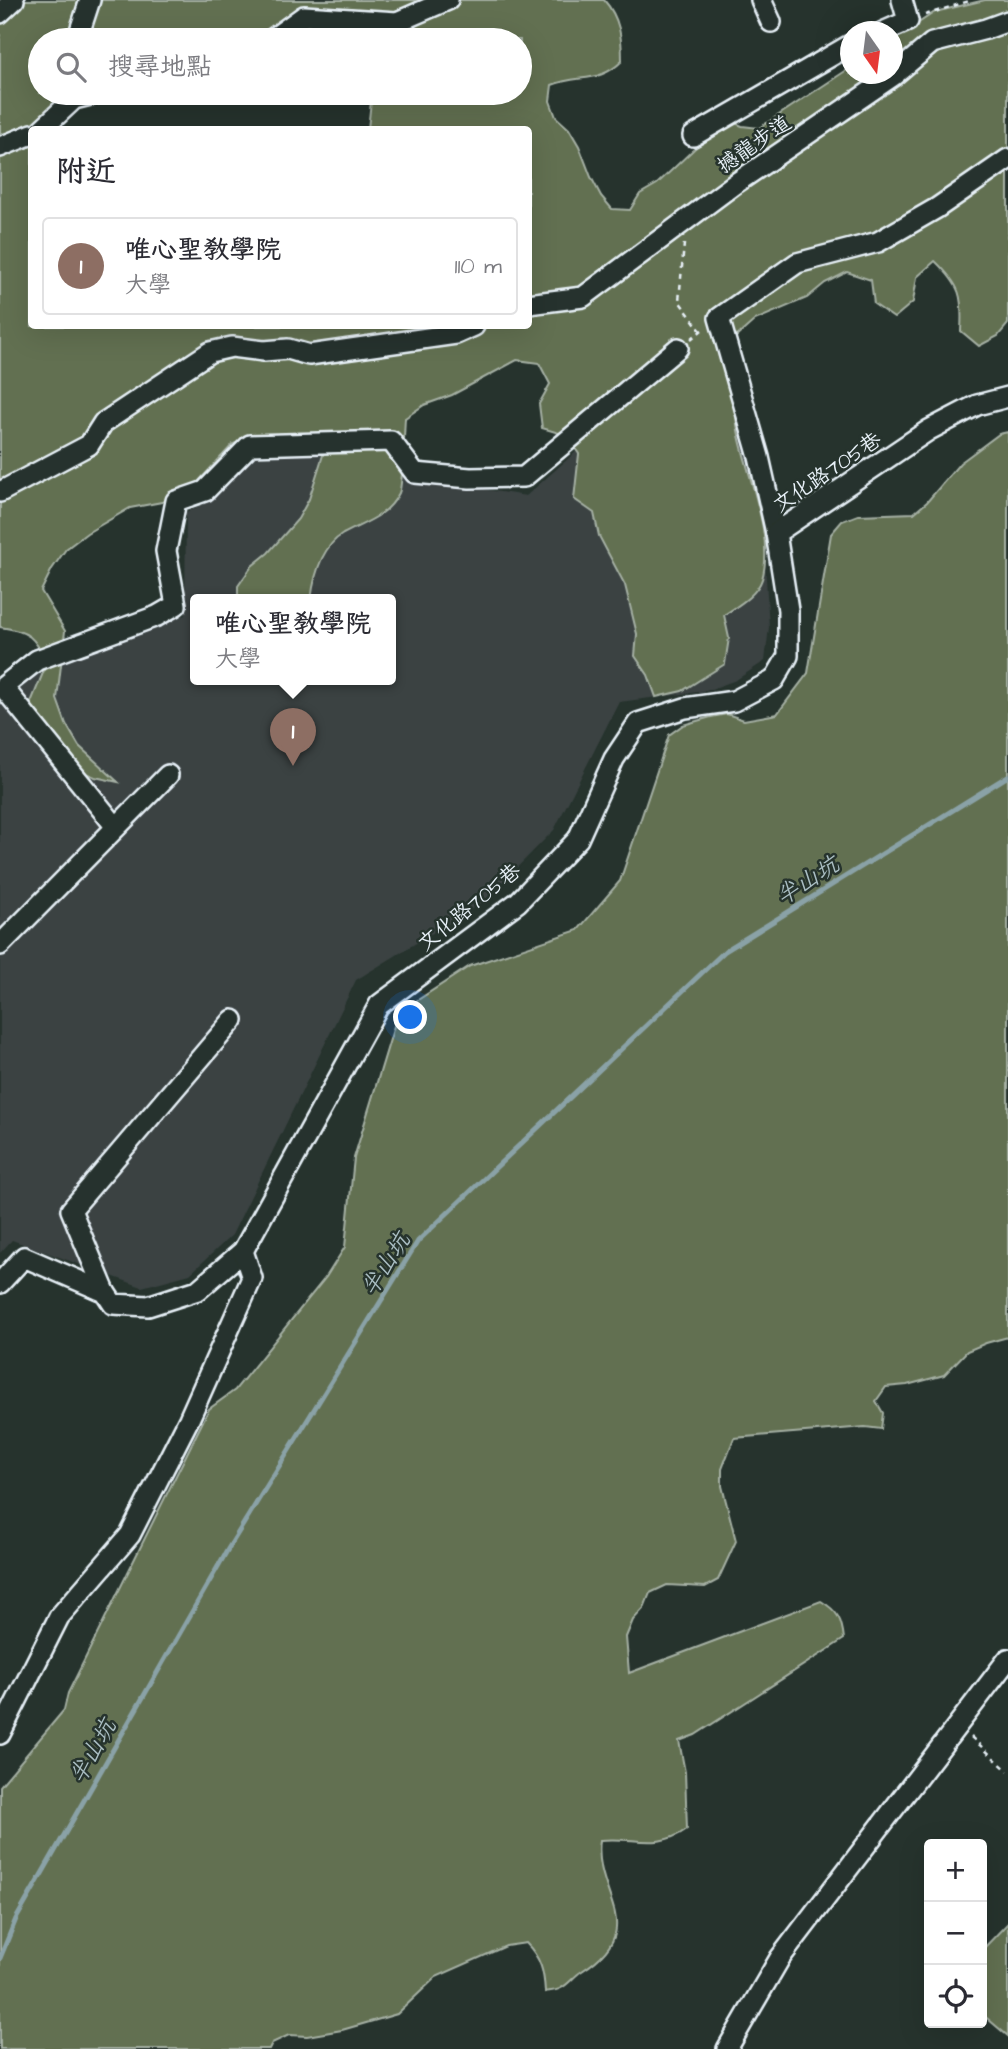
<!DOCTYPE html>
<html lang="zh-TW">
<head>
<meta charset="utf-8">
<style>
	:root { --surface:#fff; --page:#f7f7f7; --text:#2b2b33; --muted:#7c7c81; --line:#e1e1e2; --accent:#db2777 }
	body { margin:0; font-family:"Architects Daughter","LXGW WenKai TC",sans-serif; background:var(--page); color:var(--text) }
	.controls { position:absolute; right:21px; bottom:21px; display:grid; overflow:hidden; border-radius:7px; box-shadow:0 7px 28px #0002 }
	.controls button { width:63px; height:63px; display:grid; place-items:center; padding:0; border:0; border-bottom:2px solid var(--line); background:var(--surface); color:var(--text); font:35px sans-serif }
	.compass { position:absolute; left:840px; top:21px; width:63px; height:63px; border-radius:50%; background:var(--surface); box-shadow:0 7px 28px #0002; rotate:166deg }
	.you { position:absolute; left:411px; top:1018px; width:24px; height:24px; margin:-18px; border:5px solid #fff; border-radius:50%; background:#1a73e8; box-shadow:0 0 0 10px #1a73e833 }
	.badge { display:grid; place-items:center; width:46px; height:46px; border-radius:50%; background:var(--accent); color:#fff; font-size:23px; font-weight:700 }
	.pin { position:absolute; translate:-50% -58px; filter:drop-shadow(0 2px 4px #0008) }
	.pin::after { content:''; position:absolute; top:37px; width:24px; height:21px; background:inherit; clip-path:polygon(0 0,100% 0,50% 100%) }
	.popup { position:absolute; left:190px; top:594px; width:206px; height:91px; box-sizing:border-box; display:grid; place-content:center; border-radius:7px; background:var(--surface); filter:drop-shadow(0 2px 5px #0005); font-size:23px; white-space:nowrap; color:var(--muted) }
	.popup b { font-size:26px; color:var(--text) }
	.popup::after { content:''; position:absolute; left:50%; top:100%; margin-left:-14px; border:14px solid transparent; border-top-color:var(--surface) }
	.list { margin:0; padding:0; list-style:none }
	h2 { display:flex; justify-content:space-between; align-items:center; height:91px; margin:0; padding:0 28px; font-size:30px }
	h2 small { font-size:23px; font-weight:400; color:var(--muted) }
	.list li { display:grid; grid-template-columns:46px 1fr auto; gap:21px; align-items:center; box-sizing:border-box; height:98px; margin:0 14px 14px; padding:0 14px; border:2px solid var(--line); border-radius:7px }
	.list b { display:block; font-size:26px; white-space:nowrap }
	.list p { margin:0; font-size:23px; white-space:nowrap; color:var(--muted) }
	.list em { font-size:23px; font-style:normal; color:var(--muted) }
	.icon { flex:none; width:38px; height:38px; fill:none; stroke:currentColor; stroke-width:2; stroke-linecap:round; stroke-linejoin:round }
	.map { position:relative; flex:none; width:1008px; height:2049px; overflow:hidden }
	.search { position:absolute; background:var(--surface); box-shadow:0 7px 28px #0002; left:28px; top:28px; width:504px; height:77px; display:flex; align-items:center; gap:18px; box-sizing:border-box; padding:0 24px; border-radius:38px; color:var(--muted); font-size:26px }
	.panel { position:absolute; background:var(--surface); box-shadow:0 7px 28px #0002; left:28px; top:126px; width:504px; height:203px; border-radius:7px }
	.map>svg:first-child { display:block }
	.built { fill:#3a4242; fill-rule:evenodd }
	.green { fill:#626f51; stroke:#a5b0a4; stroke-width:2; fill-rule:evenodd }
	.lines { fill:none; stroke-linecap:round; stroke-linejoin:round }
	.stream { stroke:#8aa2a7; stroke-width:5 }
	.minor-casing { stroke:#e8f1f8; stroke-width:24 }
	.path { stroke:#e8f1f8; stroke-width:2.5; stroke-dasharray:5 5; stroke-linecap:butt }
	.minor { stroke:#26332d; stroke-width:19 }
	.labels { text-anchor:middle; stroke-width:5; stroke-linejoin:round; paint-order:stroke }
	.street-label { font-size:21px; fill:#e8f1f8; stroke:#26332d }
	.water-label { font-size:23px; font-style:italic; fill:#a9bdc2; stroke:#26332d }
</style>
</head>
<body>
<div class="map">
<svg width="1008" height="2049" viewBox="0 0 1008 2049">
	<rect width="100%" height="100%" fill="#26332d"/>
	<filter id="ink" filterUnits="userSpaceOnUse"><feTurbulence type="fractalNoise" baseFrequency=".0143" numOctaves="2"/><feDisplacementMap in="SourceGraphic" scale="14" xChannelSelector="R" yChannelSelector="G"/><feConvolveMatrix kernelMatrix="1 2 1 2 8 2 1 2 1" color-interpolation-filters="sRGB"/></filter>
	<g filter="url(#ink)">
		<path class="built" d="M 675,364 L 736,400 L 751,461 L 763,531 L 769,627 L 765,661 L 736,680 L 706,691 L 619,702 L 554,830 L 483,902 L 356,980 L 232,1235 L 190,1274 L 142,1287 L 12,1240 L 0,1253 L 0,696 L 52,664 L 185,615 L 186,512 L 210,501 L 253,457 L 388,452 L 419,479 L 526,496 ZM 195,600 L 391,600 L 391,680 L 195,680 Z"/>
		<g class="green">
			<path d="M 0,0 L 604,0 C 620,18 622,38 622,61 C 599,84 579,74 552,85 L 550,101 L 556,117 L 569,129 L 579,146 L 591,177 L 601,196 L 612,209 L 630,210 L 640,194 L 657,184 L 726,119 L 742,126 L 759,128 L 850,68 L 850,74 L 892,74 L 893,40 L 935,12 L 985,0 L 1008,0 L 1008,324 L 998,336 L 979,346 L 961,331 C 963,296 961,286 935,261 L 917,277 L 913,302 L 894,318 L 874,304 L 871,280 L 847,272 L 825,283 L 807,298 L 755,320 L 735,338 C 735,369 732,400 738,430 C 746,474 775,535 762,579 C 757,595 737,606 724,615 L 729,638 L 725,664 L 682,691 L 656,697 L 648,675 L 635,656 L 637,634 L 625,585 L 599,536 L 594,513 L 574,499 L 579,454 L 566,435 L 542,428 L 539,404 L 550,384 L 539,363 L 517,360 L 452,395 L 424,405 L 405,418 C 404,432 403,485 399,493 C 387,517 365,522 343,534 C 321,547 314,576 311,600 L 238,600 L 238,586 L 252,566 L 268,553 L 298,519 L 309,499 L 323,455 L 310,436 L 258,435 L 233,444 L 183,498 L 130,508 L 87,533 L 66,549 L 52,569 L 41,591 L 65,631 L 57,699 L 66,724 L 79,746 L 118,782 L 95,777 L 71,767 L 27,712 L 47,663 C 35,637 29,631 0,627 ZM 337,18 L 348,31 L 351,40 L 520,40 L 520,93 L 369,93 L 371,101 L 368,129 L 528,130 L 528,326 L 32,326 L 32,130 L 61,129 L 58,125 L 76,105 L 140,93 L 40,93 L 40,40 L 296,40 L 301,31 Z"/>
			<path d="M 1008,432 L 1008,1337 L 986,1343 L 967,1351 L 944,1375 L 907,1385 L 886,1387 L 876,1401 L 883,1413 L 881,1429 L 865,1427 L 734,1438 L 722,1469 L 722,1486 L 736,1541 L 718,1580 L 705,1587 L 667,1585 L 650,1593 L 644,1608 L 633,1620 L 626,1637 L 629,1673 L 821,1601 C 838,1611 842,1620 844,1639 L 695,1735 L 679,1741 L 685,1772 L 687,1829 C 657,1851 634,1836 600,1840 C 593,1897 651,1927 582,1971 C 574,1976 568,1985 561,1988 C 557,1991 550,1991 545,1992 C 544,1972 541,1958 526,1943 L 506,1946 L 436,1977 L 397,2014 L 342,2030 L 307,2036 L 289,2035 L 272,2043 L 269,2049 L 0,2049 L 0,1786 L 64,1710 L 68,1693 L 209,1409 L 235,1390 L 326,1277 L 345,1247 L 354,1158 L 398,1013 L 470,966 L 578,930 L 620,881 L 669,735 L 683,725 L 711,717 L 727,714 L 744,720 L 777,714 L 808,673 L 831,534 L 842,521 L 858,515 L 914,513 L 927,502 L 960,463 L 999,434 Z"/>
			<polygon points="1008,1923 1008,2036 982,2014 982,1950"/>
		</g>
		<g class="lines">
			<polyline class="stream" points="0,1958 16,1919 228,1549 418,1241 725,951 1008,776"/>
			<defs>
				<g id="minor">
					<polyline points="761,0 771,22"/>
					<polyline points="0,13 14,0"/>
					<polyline points="883,32 908,21 902,0"/>
					<polyline points="77,40 90,0"/>
					<polyline points="271,40 304,16 397,22 448,0"/>
					<polyline points="41,130 74,99 98,93"/>
					<polyline points="693,136 850,45"/>
					<polyline points="0,147 32,134"/>
					<polyline points="528,304 583,297 736,183 893,76 932,43 986,29 1008,21"/>
					<polyline points="0,492 89,445 103,423 210,352 232,347 264,351 288,349 309,355 456,334 474,326"/>
					<polyline points="776,533 759,457 719,318 797,263 878,242 937,208 1008,159"/>
					<polyline points="116,827 3,687 37,660 157,616 176,605 166,551 176,501 205,491 250,445 391,441 415,473 470,478 524,477 678,348"/>
					<polyline points="0,945 168,775"/>
					<polyline points="0,1283 24,1257 105,1292 113,1304 148,1306 198,1290 243,1251 379,1005 518,902 578,839 614,759 638,723 685,708 734,701 774,680 788,656 788,610 776,533 929,430 977,405 1008,397"/>
					<polyline points="105,1292 71,1210 233,1020"/>
					<polyline points="0,1734 59,1617 130,1535 189,1419 252,1278 243,1251"/>
					<polyline points="727,2049 780,1958 1008,1659"/>
				</g>
			</defs>
			<use href="#minor" class="minor-casing"/>
			<g class="path">
				<polyline points="925,15 972,0"/>
				<polyline points="684,244 679,301 701,331"/>
				<polyline points="691,339 702,330"/>
				<polyline points="971,1737 1008,1771"/>
			</g>
			<use href="#minor" class="minor"/>
		</g>
	</g>
	<g class="labels">
		<g class="street-label">
			<text transform="translate(754 144) rotate(-35)" y="7">撼龍步道</text>
			<text transform="translate(827 472) rotate(-34)" y="7">文化路705巷</text>
			<text transform="translate(469 907) rotate(-39)" y="7">文化路705巷</text>
		</g>
		<g class="water-label">
			<text transform="translate(807 880) rotate(-32)" y="8">半山坑</text>
			<text transform="translate(385 1264) rotate(-57)" y="8">半山坑</text>
			<text transform="translate(92 1751) rotate(-60)" y="8">半山坑</text>
		</g>
	</g>
</svg>
<div class="controls">
<button>+</button>
<button>−</button>
<button><svg class="icon" aria-label="locate" viewBox="0 0 24 24"><circle cx="12" cy="12" r="6"/><path d="M12 2v4M12 18v4M2 12h4M18 12h4"/></svg></button>
</div>
<svg class="compass" viewBox="-18 -18 36 36"><path d="M0-13l5 13h-10z" fill="#e53935"/><path d="M0 13l5-13h-10z" fill="#7c7c81"/></svg>
<div class="you"></div>
<div class="pin badge" style="left:293px;top:766px;background:#8d6e63">1</div>
<div class="popup"><b>唯心聖教學院</b>大學</div>
<div class="search"><svg class="icon" aria-label="search" viewBox="0 0 24 24"><circle cx="10" cy="10" r="6"/><path d="M15 15l6 6"/></svg>搜尋地點</div>
<section class="panel">
<h2>附近<small></small></h2>
<ul class="list">
<li><span class="badge" style="background:#8d6e63">1</span><div><b>唯心聖教學院</b><p>大學</p></div><em>110 m</em></li>
</ul>
</section>
</div>
</body>
</html>
